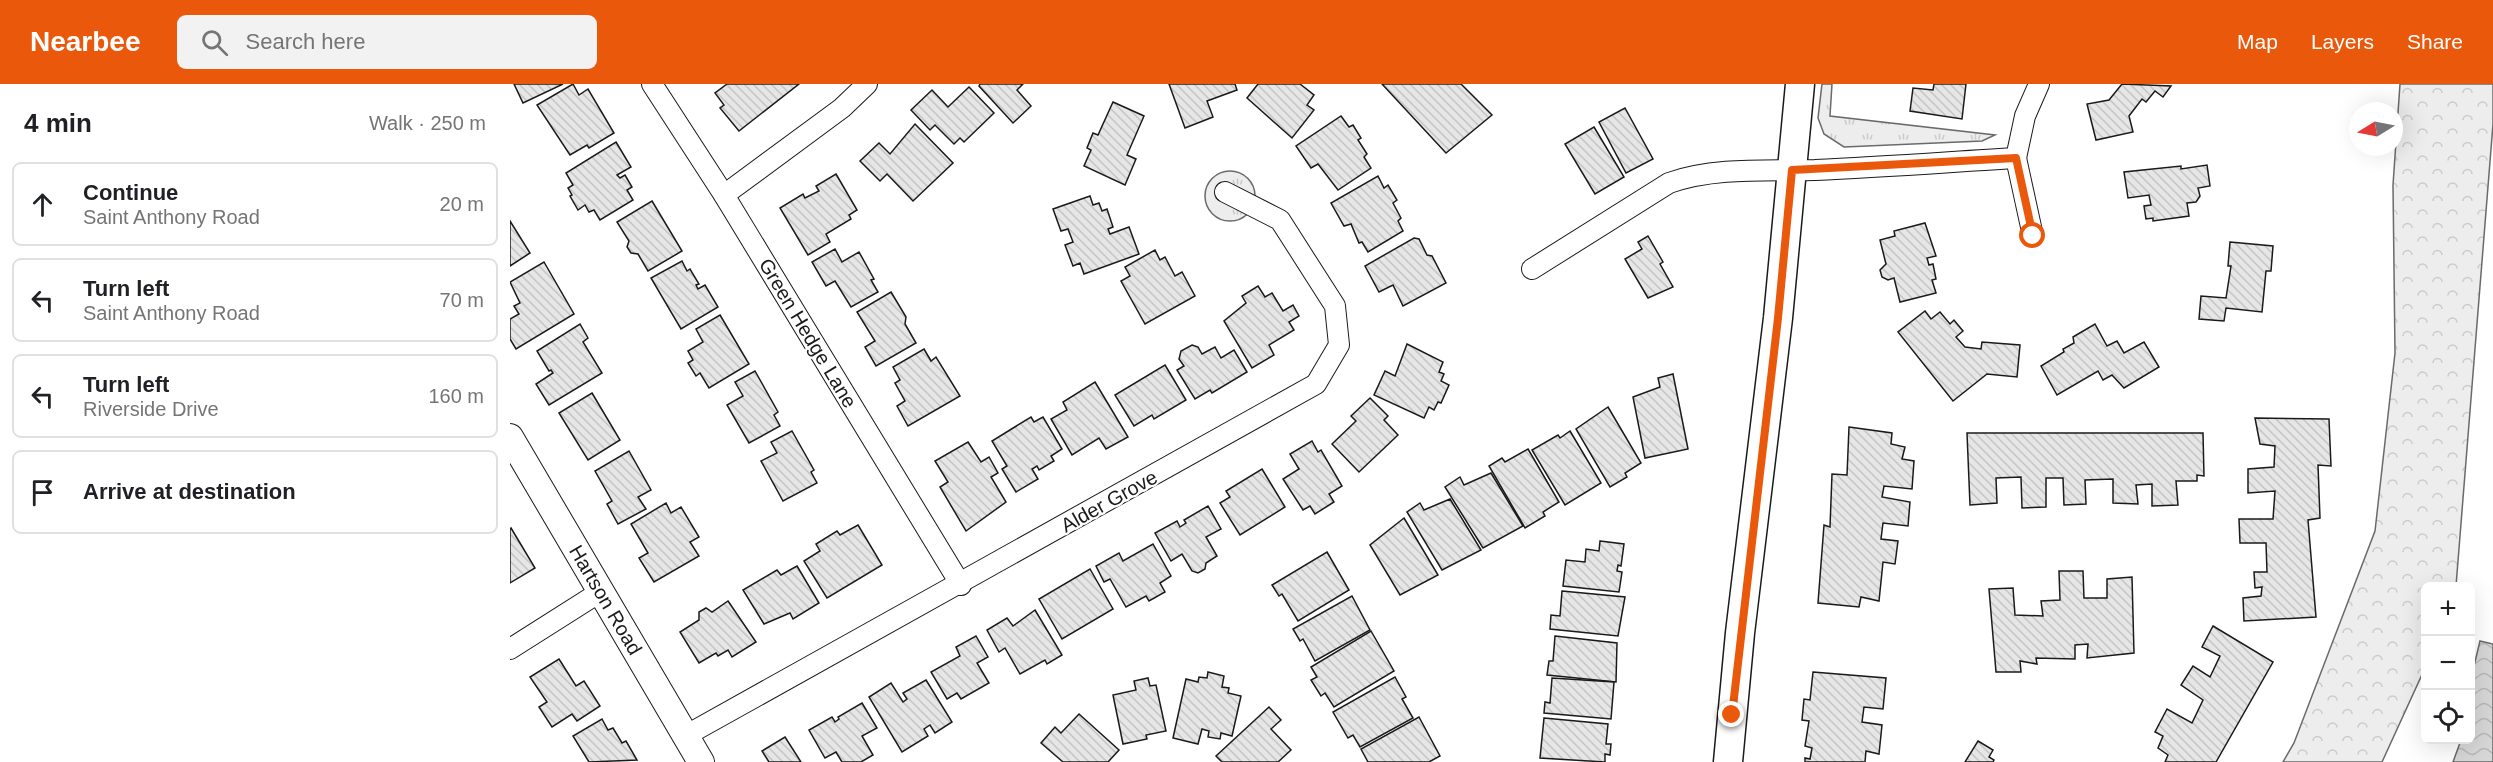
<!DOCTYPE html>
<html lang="en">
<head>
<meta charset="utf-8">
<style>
	:root { --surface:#fff; --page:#f2f2f2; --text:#202124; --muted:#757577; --line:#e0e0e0; --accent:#ea580c }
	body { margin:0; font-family:Helvetica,sans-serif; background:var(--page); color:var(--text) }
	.controls { position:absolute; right:18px; bottom:18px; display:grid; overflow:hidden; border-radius:9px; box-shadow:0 6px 24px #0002 }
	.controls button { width:54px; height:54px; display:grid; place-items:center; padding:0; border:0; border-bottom:2px solid var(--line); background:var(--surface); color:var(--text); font:30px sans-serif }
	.compass { position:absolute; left:1839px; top:18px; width:54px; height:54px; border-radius:50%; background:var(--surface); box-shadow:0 6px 24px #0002; rotate:260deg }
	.stop { position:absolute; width:18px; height:18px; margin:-14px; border:4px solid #ea580c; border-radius:50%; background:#fff }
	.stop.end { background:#ea580c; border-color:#fff; box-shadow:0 2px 6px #0008 }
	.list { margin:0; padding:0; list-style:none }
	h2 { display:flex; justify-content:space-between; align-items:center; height:78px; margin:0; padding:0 24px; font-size:26px }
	h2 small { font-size:20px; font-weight:400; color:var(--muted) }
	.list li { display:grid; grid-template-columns:39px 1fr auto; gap:18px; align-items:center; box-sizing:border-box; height:84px; margin:0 12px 12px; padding:0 12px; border:2px solid var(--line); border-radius:9px }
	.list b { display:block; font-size:22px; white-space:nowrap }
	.list p { margin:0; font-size:20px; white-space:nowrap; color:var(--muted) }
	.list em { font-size:20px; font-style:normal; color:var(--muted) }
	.icon { flex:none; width:33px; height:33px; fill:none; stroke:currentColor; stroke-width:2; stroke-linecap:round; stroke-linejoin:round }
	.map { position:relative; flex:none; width:1983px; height:678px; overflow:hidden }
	header { display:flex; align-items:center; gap:36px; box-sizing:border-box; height:84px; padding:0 30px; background:var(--accent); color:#fff }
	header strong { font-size:28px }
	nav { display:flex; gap:33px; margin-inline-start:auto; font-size:21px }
	.search { width:420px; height:54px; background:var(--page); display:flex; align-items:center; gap:15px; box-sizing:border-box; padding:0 21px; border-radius:9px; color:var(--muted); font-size:22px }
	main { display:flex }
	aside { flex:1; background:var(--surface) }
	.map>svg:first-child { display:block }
	.grass { fill:url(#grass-tufts); stroke:#6a6a6a; stroke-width:1.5 }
	.forest { fill:url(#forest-crowns); stroke:#6a6a6a; stroke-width:1.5 }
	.water { fill:url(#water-waves); stroke:#6a6a6a; stroke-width:1.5 }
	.building { fill:url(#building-back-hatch); stroke:#1a1a1a; stroke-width:1.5 }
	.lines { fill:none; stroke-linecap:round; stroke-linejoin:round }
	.minor-casing { stroke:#1a1a1a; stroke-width:22 }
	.tertiary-casing { stroke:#1a1a1a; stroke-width:28 }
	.secondary-casing { stroke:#1a1a1a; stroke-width:31 }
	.minor { stroke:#fff; stroke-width:20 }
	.tertiary { stroke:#fff; stroke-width:26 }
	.secondary { stroke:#fff; stroke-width:28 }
	.route { stroke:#ea580c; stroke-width:8 }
	.labels { text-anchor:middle; stroke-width:4.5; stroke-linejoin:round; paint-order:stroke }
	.street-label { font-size:20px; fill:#1a1a1a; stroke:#fff }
</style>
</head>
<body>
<header>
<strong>Nearbee</strong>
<div class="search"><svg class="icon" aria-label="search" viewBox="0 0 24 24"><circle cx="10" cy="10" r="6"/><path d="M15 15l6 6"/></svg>Search here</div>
<nav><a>Map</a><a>Layers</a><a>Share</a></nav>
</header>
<main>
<aside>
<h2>4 min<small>Walk · 250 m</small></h2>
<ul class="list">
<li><svg class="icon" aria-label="ahead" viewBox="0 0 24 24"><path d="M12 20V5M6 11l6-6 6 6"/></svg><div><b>Continue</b><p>Saint Anthony Road</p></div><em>20 m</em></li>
<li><svg class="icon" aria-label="left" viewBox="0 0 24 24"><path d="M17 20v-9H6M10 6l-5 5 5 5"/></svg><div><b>Turn left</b><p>Saint Anthony Road</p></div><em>70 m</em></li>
<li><svg class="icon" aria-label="left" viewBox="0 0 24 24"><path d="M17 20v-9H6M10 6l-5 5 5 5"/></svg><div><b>Turn left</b><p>Riverside Drive</p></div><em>160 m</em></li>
<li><svg class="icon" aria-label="arrive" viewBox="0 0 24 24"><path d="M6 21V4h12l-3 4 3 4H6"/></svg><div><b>Arrive at destination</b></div></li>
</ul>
</aside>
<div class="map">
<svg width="1983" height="678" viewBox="0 0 1983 678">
	<defs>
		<pattern id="grass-tufts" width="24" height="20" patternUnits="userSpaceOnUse" patternTransform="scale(1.5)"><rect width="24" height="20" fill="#ededed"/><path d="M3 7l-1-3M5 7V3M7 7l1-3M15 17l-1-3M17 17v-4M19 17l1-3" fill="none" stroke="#cbcbcb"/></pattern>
		<pattern id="forest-crowns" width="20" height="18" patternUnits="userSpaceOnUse" patternTransform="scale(1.5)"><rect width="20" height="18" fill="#ededed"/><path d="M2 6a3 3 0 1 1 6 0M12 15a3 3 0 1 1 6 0" fill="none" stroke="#cbcbcb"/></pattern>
		<pattern id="water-waves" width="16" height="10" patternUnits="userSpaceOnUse" patternTransform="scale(1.5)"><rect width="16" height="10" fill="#d7d7d7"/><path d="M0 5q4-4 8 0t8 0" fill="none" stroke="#b8b8b8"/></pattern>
		<pattern id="building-back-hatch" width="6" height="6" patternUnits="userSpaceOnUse" patternTransform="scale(1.5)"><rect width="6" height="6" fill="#e6e6e6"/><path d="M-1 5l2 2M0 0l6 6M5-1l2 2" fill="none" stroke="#c5c5c5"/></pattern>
	</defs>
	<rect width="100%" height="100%" fill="#fff"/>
	<g class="grass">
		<polygon points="1312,0 1322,0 1320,32 1485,51 1472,57 1334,63 1314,50 1308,34"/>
		<circle cx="720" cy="112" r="25"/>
	</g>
	<polygon class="forest" points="1890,0 1983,0 1983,40 1946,502 1916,502 1915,584 1872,678 1773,678 1784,659 1865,447 1885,269 1883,101"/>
	<polygon class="water" points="1970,557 1983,560 1983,678 1943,678 1951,656 1960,656 1961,594"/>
	<g class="building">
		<polygon points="4,0 53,0 13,19"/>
		<polygon points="63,0 69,11 78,5 104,49 79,64 77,61 60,71 27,21"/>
		<polygon points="217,0 289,0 229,47 210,24 214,21 205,9"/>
		<polygon points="513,0 507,6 521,22 503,39 469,2 470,0"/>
		<polygon points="659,0 725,0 727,6 697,17 703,33 675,44"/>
		<polygon points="748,0 790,0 804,11 797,21 804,26 782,54 737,14"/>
		<polygon points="872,0 951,0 982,31 936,69"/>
		<polygon points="1424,0 1456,0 1452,35 1400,27 1403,4 1423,6"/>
		<polygon points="1612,0 1661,2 1653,13 1645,7 1636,18 1632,15 1619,32 1623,48 1586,56 1577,20 1599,16"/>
		<polygon points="459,3 484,29 454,58 450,54 444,60 425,41 420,46 401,26 422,6 438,23"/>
		<polygon points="603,18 634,32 617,71 626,75 615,101 574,82 581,66 577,64 583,49 588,51"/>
		<polygon points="1115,24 1143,75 1116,89 1089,38"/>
		<polygon points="831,32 839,43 843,41 851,54 848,56 857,70 854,73 861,84 828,106 808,80 801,84 786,62"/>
		<polygon points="405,40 443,79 403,117 377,90 370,97 350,77 369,59 380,70"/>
		<polygon points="1084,43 1114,93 1085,110 1055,60"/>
		<polygon points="106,58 121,83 107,91 110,94 115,91 122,103 117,106 123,116 90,136 84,126 79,128 75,121 68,126 60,112 62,111 58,104 63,101 56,89"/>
		<polygon points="1697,81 1700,102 1688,104 1690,112 1686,118 1677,119 1679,132 1643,137 1643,134 1636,135 1634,122 1641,121 1639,111 1618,114 1614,88 1671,82 1671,85"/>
		<polygon points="326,90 347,126 339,131 341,135 316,150 320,158 298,171 270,124 293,110 295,114 309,107 306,102"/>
		<polygon points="868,92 874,104 878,101 887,116 883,119 891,134 888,137 893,147 858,168 852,158 849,159 841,140 834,142 821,119"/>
		<polygon points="580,112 583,121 589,119 592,127 597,125 603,143 598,145 600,150 619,143 629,170 574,190 570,179 563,182 555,161 563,158 558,145 551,147 543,125"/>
		<polygon points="142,117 172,167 138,187 128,170 121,169 117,163 119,157 107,138"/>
		<polygon points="0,137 20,169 0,182"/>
		<polygon points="1415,139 1426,172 1417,174 1419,181 1423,180 1426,195 1422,196 1426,209 1390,218 1384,194 1378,196 1372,193 1370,186 1376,180 1370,156 1385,152 1384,147"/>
		<polygon points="1138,152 1153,178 1150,180 1163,203 1138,214 1115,175 1132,165 1128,158"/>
		<polygon points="904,154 909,155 917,171 922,172 936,199 893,222 883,201 869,208 855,182"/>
		<polygon points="1720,158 1763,162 1761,187 1756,187 1752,228 1716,224 1714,237 1689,235 1691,212 1716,214 1721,182 1718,182"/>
		<polygon points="325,165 332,178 349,168 364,195 361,196 368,208 341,223 325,197 316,202 302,178"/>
		<polygon points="645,166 650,176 655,173 665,192 672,188 685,212 635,240 611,197 620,192 615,183"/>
		<polygon points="172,177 177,187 180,185 189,200 186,201 188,205 195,201 208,223 171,245 141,194"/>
		<polygon points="34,178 64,230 6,265 0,255 0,235 9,230 4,222 10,219 0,198"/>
		<polygon points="748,202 755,213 762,209 773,227 783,221 789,232 779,238 784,246 759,261 764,271 742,284 714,237 736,219 732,212"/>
		<polygon points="381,208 396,233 395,240 406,259 366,282 355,263 365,257 347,228"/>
		<polygon points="1415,227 1421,235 1430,228 1440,240 1444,236 1453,247 1446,253 1455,263 1471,265 1472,258 1510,261 1507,293 1477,290 1443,317 1388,248"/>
		<polygon points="210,231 239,280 199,304 190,289 186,292 178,279 183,276 178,267 193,258 186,245"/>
		<polygon points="70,240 78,254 73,258 92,289 39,321 26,300 43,289 41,286 39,287 27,267"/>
		<polygon points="1585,240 1597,262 1607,257 1614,269 1634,258 1649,283 1614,304 1602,291 1593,296 1588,287 1547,311 1531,282 1554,268 1553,265 1564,259 1563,253"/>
		<polygon points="897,260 933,278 929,288 934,290 931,297 939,301 931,319 928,318 924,326 919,323 914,334 864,311 875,287 885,292"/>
		<polygon points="682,261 688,263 692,270 705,263 711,274 724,266 737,288 702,309 700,306 685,315 667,286 674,282 669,275 671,267"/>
		<polygon points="414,265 421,277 426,273 450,312 398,342 387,322 395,317 385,299 390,296 383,283"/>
		<polygon points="655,281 676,316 644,335 642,331 624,342 605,311"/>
		<polygon points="245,287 268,328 264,331 270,342 239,359 217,321 233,312 225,298"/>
		<polygon points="1163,290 1178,365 1135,374 1123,313 1150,303 1148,294"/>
		<polygon points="585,298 618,353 596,365 589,354 562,371 541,335 557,326 553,318"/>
		<polygon points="82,309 110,356 78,376 49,329"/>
		<polygon points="860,314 878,332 874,336 888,351 849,388 822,360 846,337 841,332"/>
		<polygon points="1098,323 1131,379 1115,389 1117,393 1100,403 1066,345"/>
		<polygon points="521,333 524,338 533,333 552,365 541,372 544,377 529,386 527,382 522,385 528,395 506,408 492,385 497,382 482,357"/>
		<polygon points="1745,334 1819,335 1821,382 1808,381 1810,434 1798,436 1806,533 1734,537 1733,514 1751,512 1752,503 1745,504 1744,488 1757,488 1756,459 1730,459 1729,435 1763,435 1765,407 1738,409 1738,385 1764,383 1765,362 1750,360"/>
		<polygon points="1339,343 1382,349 1381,360 1395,363 1392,375 1404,377 1402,405 1374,402 1372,413 1400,418 1398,442 1373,439 1371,455 1388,457 1385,480 1373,478 1369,517 1351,513 1349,523 1308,519 1314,441 1320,443 1322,390 1337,391"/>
		<polygon points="282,347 304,386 301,388 307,399 273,417 251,377 267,369 261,358"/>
		<polygon points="1060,347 1091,399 1055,421 1022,366 1048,351 1050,354"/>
		<polygon points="1457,349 1693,349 1694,392 1687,391 1687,397 1666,397 1668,421 1642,422 1642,400 1626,401 1628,420 1603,419 1603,395 1575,396 1576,420 1554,421 1553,394 1536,394 1536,423 1512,424 1511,393 1486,394 1487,419 1460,421"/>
		<polygon points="802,357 808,368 811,366 832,402 819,410 824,418 805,430 800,422 793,426 773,395 789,385 780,370"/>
		<polygon points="458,358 471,378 479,373 488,389 481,393 496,418 456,447 430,403 438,398 425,377"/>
		<polygon points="1018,365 1049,418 1033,428 1035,432 1015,444 979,382 992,374 995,378"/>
		<polygon points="119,367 141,406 128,413 136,425 108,440 97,420 102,417 85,387"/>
		<polygon points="752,385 775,423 730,451 710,419 720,413 716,407"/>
		<polygon points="981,389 1013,442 973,464 935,403 950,393 954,401"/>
		<polygon points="940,415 971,466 932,486 897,428 910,419 914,426"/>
		<polygon points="156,419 161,429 171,423 189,453 180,458 189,472 144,498 129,474 138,469 121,440"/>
		<polygon points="698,422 711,445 696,453 707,472 696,479 695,485 688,489 682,487 672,470 661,477 645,449 667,437 670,443 676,439 674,436"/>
		<polygon points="894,434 928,491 890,511 860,461"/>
		<polygon points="348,441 372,481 317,514 294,477 310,467 306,460 327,447 330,451"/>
		<polygon points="1,444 25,484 0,499 0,445"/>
		<polygon points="1090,457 1114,460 1111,482 1108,481 1107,487 1112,488 1109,508 1053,502 1056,476 1075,478 1076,465 1089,467"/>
		<polygon points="643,460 661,492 650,499 655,508 639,517 636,512 616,523 600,495 594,498 586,482 609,469 613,477"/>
		<polygon points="817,468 839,506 788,537 772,510 769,512 762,501"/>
		<polygon points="287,482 309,519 283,535 280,529 254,540 233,506 267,486 271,491"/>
		<polygon points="580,485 603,525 552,555 529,515"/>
		<polygon points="1549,487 1573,487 1574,514 1597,514 1597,495 1622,493 1624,569 1577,574 1578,560 1565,561 1565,575 1526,574 1527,580 1510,577 1511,588 1486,588 1479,505 1503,504 1505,531 1533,532 1531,517 1550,516"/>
		<polygon points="1052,507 1115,513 1108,552 1040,545 1041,531 1050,532"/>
		<polygon points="842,512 860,546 805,577 793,555 790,557 783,545"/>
		<polygon points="218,517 246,558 222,573 218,566 208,572 206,569 189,579 170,548 189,536 189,528 196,524 202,528"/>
		<polygon points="525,526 552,571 537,580 535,576 510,590 495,564 489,568 477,546 497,534 503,542"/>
		<polygon points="1703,542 1763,578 1706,678 1655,678 1658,671 1648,664 1653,652 1645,648 1657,625 1682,639 1693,616 1671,601 1683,582 1700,593 1710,572 1692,563"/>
		<polygon points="861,547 884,587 824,623 815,609 811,612 801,596 807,593 801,583"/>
		<polygon points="466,552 478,573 467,579 479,599 451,615 447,609 437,615 421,588 450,572 446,563"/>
		<polygon points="1045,552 1107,559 1106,598 1037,591 1039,577 1043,577"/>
		<polygon points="49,575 66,602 74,597 90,622 67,637 62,630 42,643 29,623 37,618 20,593"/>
		<polygon points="698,588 714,592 712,603 719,604 718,609 731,612 722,652 711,649 710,655 698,653 699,647 692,645 688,660 663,654 676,595 688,598 689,593 697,594"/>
		<polygon points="1303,588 1376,594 1373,625 1354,623 1352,638 1372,641 1369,670 1356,667 1355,678 1295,678 1295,674 1300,675 1302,664 1295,662 1299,637 1292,636 1294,615 1300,616"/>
		<polygon points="885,593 896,613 892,615 903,634 850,663 843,651 838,654 823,628"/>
		<polygon points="638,594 640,602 646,601 656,647 636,651 637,655 613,660 603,611 626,606 624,597"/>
		<polygon points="1042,594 1104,598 1101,635 1034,629 1035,618 1040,619"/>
		<polygon points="416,596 442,638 425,649 420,641 414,645 418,652 392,668 359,613 381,599 393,618 397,615 393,609"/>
		<polygon points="352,619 367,644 352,652 363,671 351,678 332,678 326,668 315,674 299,646 322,633 325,638 329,635 328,633"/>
		<polygon points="759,623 771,636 761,645 781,666 768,678 712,678 706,672"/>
		<polygon points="569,630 609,666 598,678 553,678 531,659 545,643 551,649"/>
		<polygon points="909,633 930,672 919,678 858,678 851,665"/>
		<polygon points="1034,634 1098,640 1096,660 1101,660 1100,671 1095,670 1095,678 1030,674"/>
		<polygon points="92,635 98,646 103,644 112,659 116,657 127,676 79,678 63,652"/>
		<polygon points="275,653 291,678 259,678 252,667"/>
		<polygon points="1468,657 1483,666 1479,673 1484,676 1483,678 1455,678"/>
	</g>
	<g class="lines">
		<defs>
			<g id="minor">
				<polyline points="142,0 214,111 451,501"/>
				<polyline points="1506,74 1523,152"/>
				<polyline points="214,111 332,24 357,0"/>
				<path d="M 1022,185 L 1159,99 C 1204,83 1257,87 1305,86 C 1372,83 1439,78 1506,74 L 1515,32 L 1529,0"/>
				<polyline points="0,565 90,508"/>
				<polyline points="175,652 806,300 829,261 825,222 770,136 715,108"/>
			</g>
			<g id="tertiary">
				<path id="s1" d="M 0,353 L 191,678"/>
			</g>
			<polyline id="secondary" points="1218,678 1230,549 1268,234 1290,0"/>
		</defs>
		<use href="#minor" class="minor-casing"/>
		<use href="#tertiary" class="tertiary-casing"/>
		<use href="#secondary" class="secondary-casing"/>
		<use href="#minor" class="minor"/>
		<use href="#tertiary" class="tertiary"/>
		<use href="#secondary" class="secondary"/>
	</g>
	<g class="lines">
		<polyline class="route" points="1222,631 1268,234 1282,86 1506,74 1523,152"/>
	</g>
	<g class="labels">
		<g class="street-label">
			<text transform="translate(298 249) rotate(59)" y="7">Green Hedge Lane</text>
			<text transform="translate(599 417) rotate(-29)" y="7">Alder Grove</text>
			<text dy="7" stroke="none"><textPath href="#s1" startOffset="189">Hartson Road</textPath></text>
		</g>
	</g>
</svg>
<div class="controls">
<button>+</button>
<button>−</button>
<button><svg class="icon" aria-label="locate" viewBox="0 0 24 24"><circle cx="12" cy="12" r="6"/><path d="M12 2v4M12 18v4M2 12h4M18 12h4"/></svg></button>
</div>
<svg class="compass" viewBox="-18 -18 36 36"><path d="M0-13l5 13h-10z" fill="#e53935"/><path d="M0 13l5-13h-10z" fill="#757577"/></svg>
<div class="stop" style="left:1523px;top:152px"></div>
<div class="stop end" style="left:1222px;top:631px"></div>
</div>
</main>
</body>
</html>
